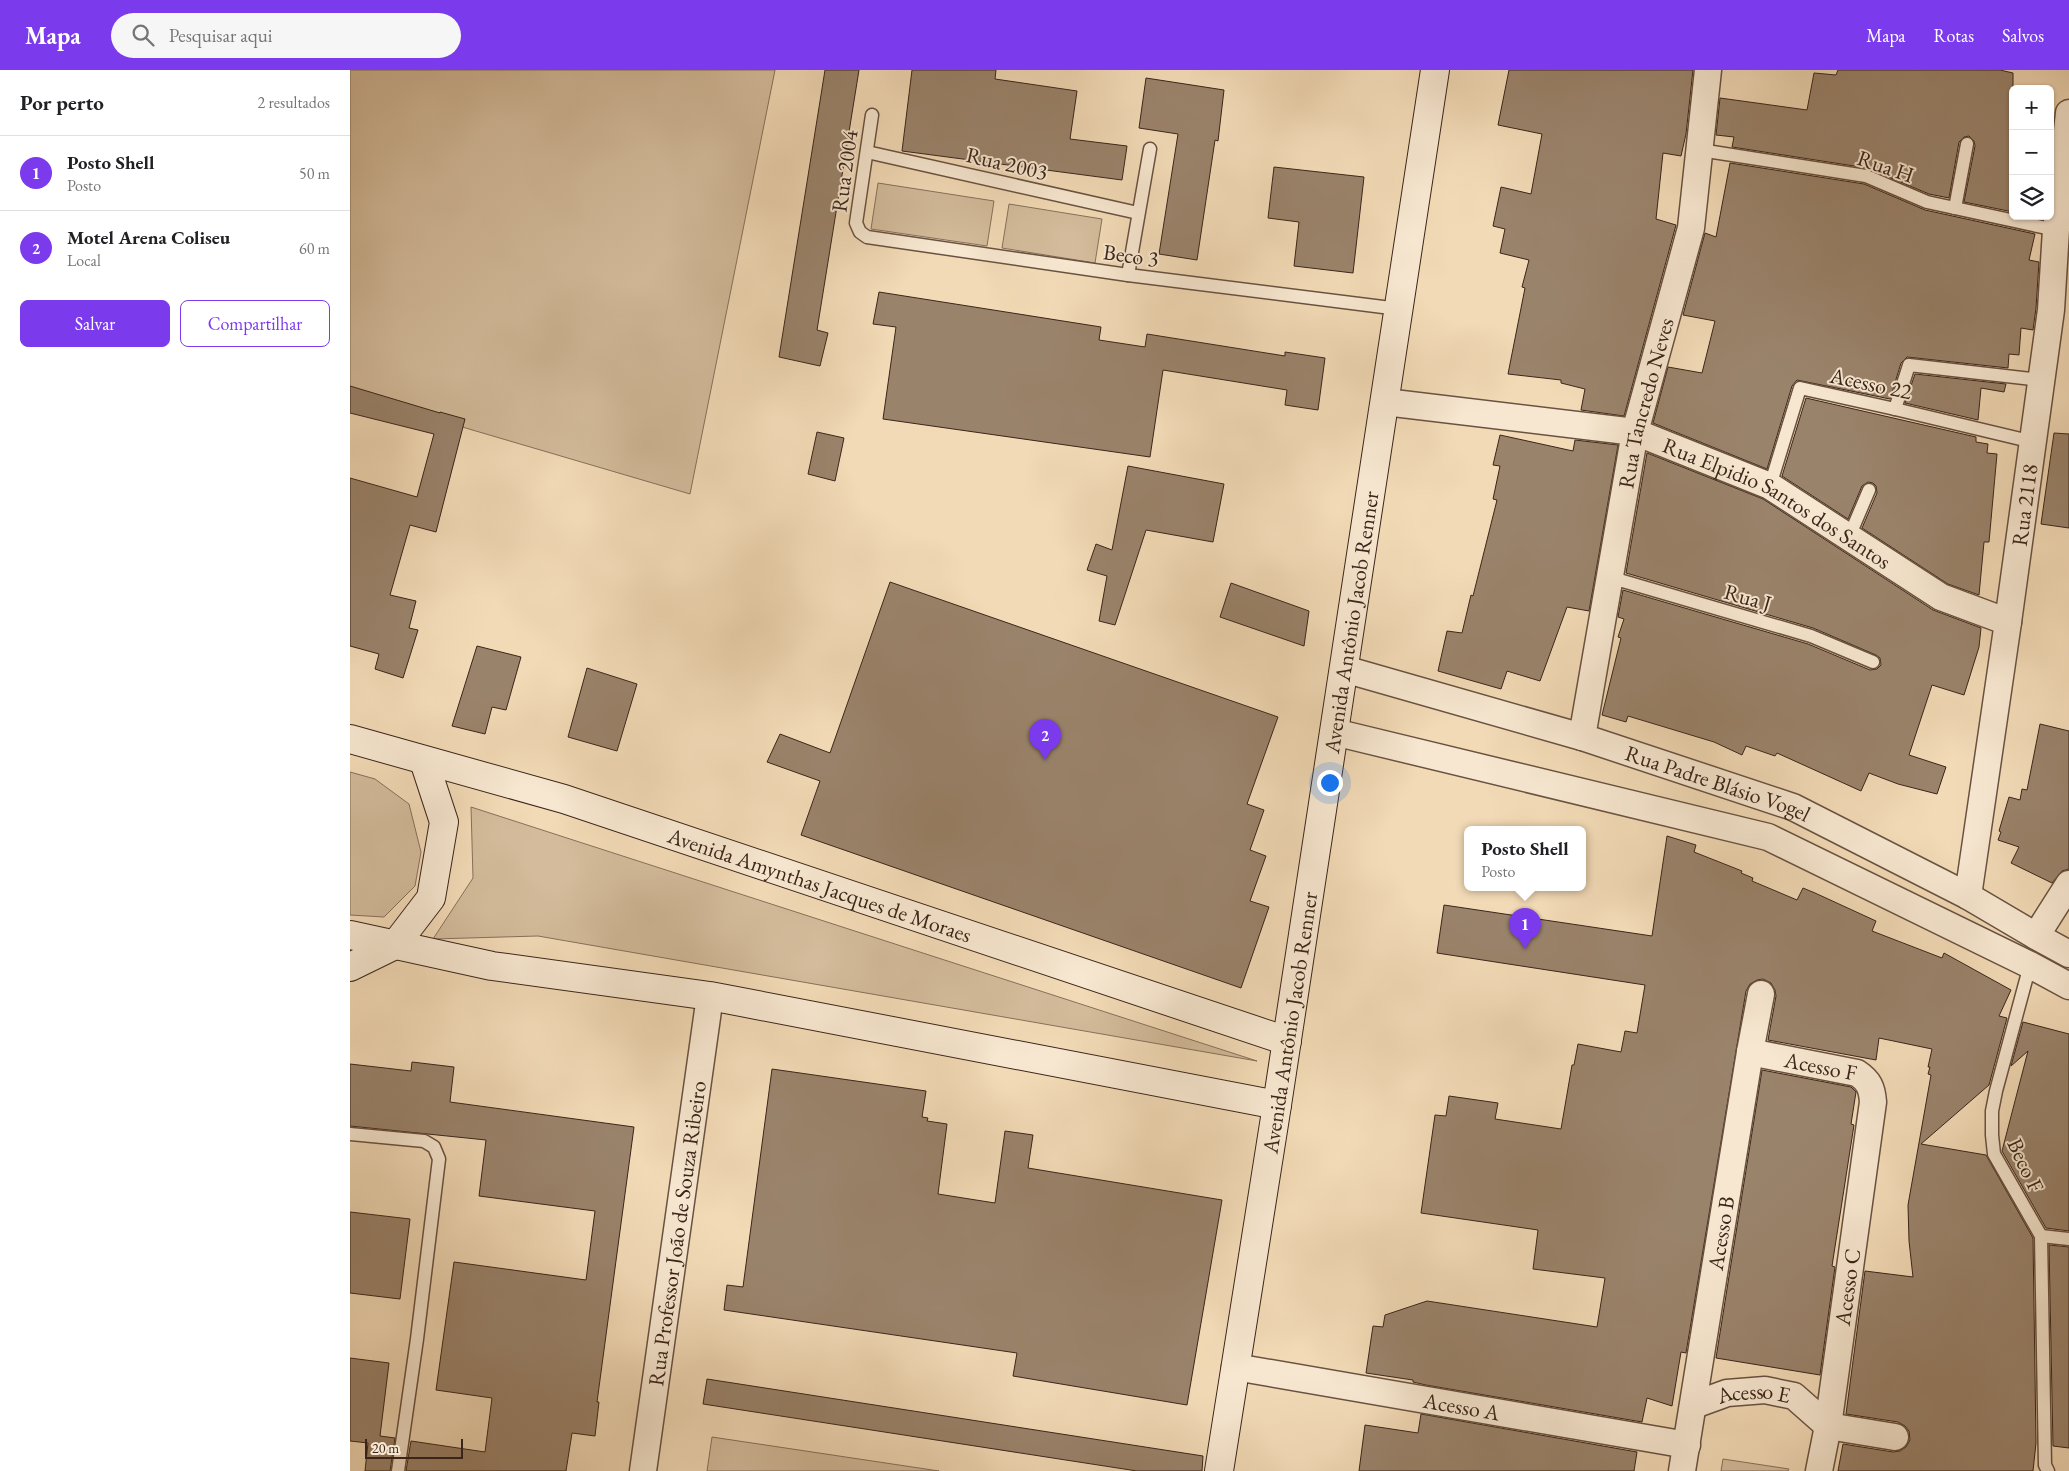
<!DOCTYPE html>
<html lang="pt">
<head>
<meta charset="utf-8">
<style>
	:root { --surface:#fff; --page:#f6f6f6; --text:#202124; --muted:#757577; --line:#e0e0e0; --accent:#7c3aed }
	body { margin:0; font-family:"EB Garamond",serif; background:var(--page); color:var(--text) }
	.controls { position:absolute; right:15px; top:15px; display:grid; overflow:hidden; border-radius:8px; box-shadow:0 1px 4px #0004 }
	.controls button { width:45px; height:45px; display:grid; place-items:center; padding:0; border:0; border-bottom:1px solid var(--line); background:var(--surface); color:var(--text); font:25px sans-serif }
	.scale { position:absolute; left:15px; bottom:12px; width:98px; box-sizing:border-box; padding-left:5px; border:2px solid #3b251a; border-top:0; font-size:14px; line-height:18px; white-space:nowrap; color:#3b251a; -webkit-text-stroke:4px #f7e7d0; paint-order:stroke }
	.you { position:absolute; left:979px; top:712px; width:18px; height:18px; margin:-12px; border:4px solid #fff; border-radius:50%; background:#1a73e8; box-shadow:0 0 0 8px #1a73e833 }
	.badge { display:grid; place-items:center; width:32px; height:32px; border-radius:50%; background:var(--accent); color:#fff; font-size:16px; font-weight:700 }
	.pin { position:absolute; translate:-50% -41px; filter:drop-shadow(0 1px 2px #0008) }
	.pin::after { content:''; position:absolute; top:26px; width:18px; height:15px; background:inherit; clip-path:polygon(0 0,100% 0,50% 100%) }
	.popup { position:absolute; left:1114px; top:756px; width:122px; height:65px; box-sizing:border-box; display:grid; place-content:center; border-radius:8px; background:var(--surface); filter:drop-shadow(0 1px 4px #0005); font-size:16px; white-space:nowrap; color:var(--muted) }
	.popup b { font-size:19px; color:var(--text) }
	.popup::after { content:''; position:absolute; left:50%; top:100%; margin-left:-10px; border:10px solid transparent; border-top-color:var(--surface) }
	.list { margin:0; padding:0; list-style:none }
	h2 { display:flex; justify-content:space-between; align-items:center; height:65px; margin:0; padding:0 20px; font-size:21px }
	h2 small { font-size:16px; font-weight:400; color:var(--muted) }
	.list li { display:grid; grid-template-columns:32px 1fr auto; gap:15px; align-items:center; box-sizing:border-box; height:75px; padding:0 20px; border-top:1px solid var(--line) }
	.list b { display:block; font-size:19px; white-space:nowrap }
	.list p { margin:0; font-size:16px; white-space:nowrap; color:var(--muted) }
	.list em { font-size:16px; font-style:normal; color:var(--muted) }
	.actions { display:flex; gap:10px; padding:15px 20px }
	.actions a { flex:1; padding:11px 0; border:1px solid var(--accent); border-radius:8px; text-align:center; font-size:18px; color:var(--accent) }
	.actions .main { background:var(--accent); color:#fff }
	.icon { flex:none; width:28px; height:28px; fill:none; stroke:currentColor; stroke-width:2; stroke-linecap:round; stroke-linejoin:round }
	.map { position:relative; flex:none; width:1719px; height:1401px; overflow:hidden }
	header { display:flex; align-items:center; gap:30px; box-sizing:border-box; height:70px; padding:0 25px; background:var(--accent); color:#fff }
	header strong { font-size:24px }
	nav { display:flex; gap:28px; margin-inline-start:auto; font-size:18px }
	.search { width:350px; height:45px; background:var(--page); display:flex; align-items:center; gap:12px; box-sizing:border-box; padding:0 18px; border-radius:28px; color:var(--muted); font-size:19px }
	main { display:flex }
	aside { flex:1; background:var(--surface) }
	.map>svg:first-child { display:block }
	.green { fill:#d3bb9b; stroke:#87705a }
	.building { fill:#9a836b; stroke:#3b251a }
	.lines { fill:none; stroke-linecap:round; stroke-linejoin:round }
	.lane-casing { stroke:#695241; stroke-width:15 }
	.street-casing { stroke:#695241; stroke-width:29 }
	.secondary-casing { stroke:#3b251a; stroke-width:30 }
	.lane { stroke:#f7e7d0; stroke-width:12 }
	.street { stroke:#f7e7d0; stroke-width:26 }
	.secondary { stroke:#f7e7d0; stroke-width:28 }
	.labels { text-anchor:middle; stroke-width:4; stroke-linejoin:round; paint-order:stroke }
	.street-label { font-size:22px; fill:#3b251a; stroke:#f7e7d0 }
</style>
</head>
<body>
<header>
<strong>Mapa</strong>
<div class="search"><svg class="icon" aria-label="search" viewBox="0 0 24 24"><circle cx="10" cy="10" r="6"/><path d="M15 15l6 6"/></svg>Pesquisar aqui</div>
<nav><a>Mapa</a><a>Rotas</a><a>Salvos</a></nav>
</header>
<main>
<aside>
<h2>Por perto<small>2 resultados</small></h2>
<ul class="list">
<li><span class="badge">1</span><div><b>Posto Shell</b><p>Posto</p></div><em>50 m</em></li>
<li><span class="badge">2</span><div><b>Motel Arena Coliseu</b><p>Local</p></div><em>60 m</em></li>
</ul>
<div class="actions"><a class="main">Salvar</a><a>Compartilhar</a></div>
</aside>
<div class="map">
<svg width="1719" height="1401" viewBox="0 0 1719 1401">
	<rect width="100%" height="100%" fill="#f2dab6"/>
	<filter id="stains"><feTurbulence type="fractalNoise" baseFrequency=".004" numOctaves="4"/><feColorMatrix values="0 0 0 0 .2 0 0 0 0 .09 0 0 0 0 .02 0 0 0 .5 -.17"/></filter>
	<radialGradient id="worn" r=".72"><stop offset=".6" stop-color="#630" stop-opacity="0"/><stop offset="1" stop-color="#630" stop-opacity=".3"/></radialGradient>
	<g class="green">
		<polygon points="0,0 425,0 340,424 0,324"/>
		<polygon points="528,113 644,131 637,176 521,159"/>
		<polygon points="659,134 752,149 745,193 652,178"/>
		<polygon points="0,702 25,709 59,734 71,782 65,816 34,847 0,845"/>
		<polygon points="121,737 907,991 188,866 83,869 123,808"/>
		<polygon points="362,1367 589,1401 357,1401"/>
		<polygon points="1373,1389 1439,1399 1438,1401 1371,1401"/>
	</g>
	<g class="building">
		<polygon points="475,0 509,0 467,260 478,263 470,296 429,287"/>
		<polygon points="562,0 646,0 645,9 727,21 720,69 777,76 772,110 552,81"/>
		<polygon points="1159,0 1343,0 1336,64 1331,86 1313,83 1306,149 1326,155 1274,346 1231,340 1235,319 1211,313 1211,310 1158,304 1175,218 1172,217 1179,190 1150,183 1155,159 1143,156 1151,117 1181,124 1192,64 1148,55"/>
		<polygon points="1488,0 1650,0 1663,3 1663,142 1614,132 1625,76 1624,71 1619,66 1614,67 1609,72 1599,128 1579,124 1517,98 1382,77 1384,67 1366,65 1370,28 1457,40 1464,3 1486,5"/>
		<polygon points="796,8 874,20 868,71 865,70 847,190 809,184 828,64 789,58"/>
		<polygon points="1380,93 1514,114 1575,140 1685,164 1679,190 1689,192 1686,238 1683,260 1671,258 1669,285 1659,284 1658,298 1557,287 1551,293 1540,329 1447,310 1442,316 1417,399 1303,353 1318,297 1352,303 1365,251 1333,245 1355,163 1366,167"/>
		<polygon points="924,97 1014,107 1003,203 944,196 949,152 918,148"/>
		<polygon points="529,222 751,257 749,270 795,277 797,264 935,286 935,282 975,288 968,340 935,335 937,320 813,300 800,387 533,349 546,257 523,254"/>
		<polygon points="1565,304 1656,314 1654,322 1631,318 1628,350 1555,333"/>
		<polygon points="0,316 90,343 90,342 115,349 86,462 60,455 40,525 66,531 59,558 68,560 53,608 25,599 29,584 0,576 0,408 67,427 84,364 0,343"/>
		<polygon points="1456,328 1626,367 1626,372 1638,374 1637,383 1647,384 1639,472 1634,472 1629,525 1598,514 1512,458 1527,423 1526,416 1523,413 1518,412 1512,416 1498,449 1432,406"/>
		<polygon points="467,362 494,368 485,411 458,404"/>
		<polygon points="1704,363 1719,364 1719,458 1691,454"/>
		<polygon points="1150,365 1223,381 1225,370 1268,375 1239,541 1217,537 1190,611 1157,601 1151,619 1088,601 1097,561 1112,563 1121,525 1123,526 1147,430 1143,429 1150,396 1143,395"/>
		<polygon points="1297,383 1413,429 1583,540 1631,558 1629,577 1614,625 1582,615 1559,685 1596,697 1587,724 1548,714 1519,703 1511,721 1427,683 1425,686 1396,676 1392,685 1364,672 1278,646 1276,652 1252,645 1271,568 1268,567 1274,549 1268,547 1273,520 1458,574 1520,600 1527,599 1531,595 1530,588 1526,585 1463,558 1276,503"/>
		<polygon points="778,396 874,414 863,472 796,460 765,555 749,551 757,506 737,500 746,474 762,480"/>
		<polygon points="540,512 928,647 897,734 914,740 900,780 916,786 900,831 919,837 891,918 451,765 470,711 417,692 430,664 480,683"/>
		<polygon points="881,513 959,541 954,576 870,547"/>
		<polygon points="127,576 171,587 156,640 142,637 135,664 102,656"/>
		<polygon points="237,598 287,614 267,681 218,667"/>
		<polygon points="1690,654 1719,661 1719,799 1712,801 1702,813 1661,793 1669,777 1648,770 1651,762 1649,761 1659,727 1670,730 1672,719 1677,720"/>
		<polygon points="1317,766 1346,775 1344,782 1392,801 1391,803 1403,808 1402,811 1447,830 1453,818 1465,823 1526,851 1522,861 1592,888 1594,883 1661,920 1649,946 1657,948 1639,1015 1571,1074 1636,1085 1683,1168 1686,1373 1683,1401 1488,1401 1493,1374 1543,1382 1550,1381 1556,1377 1560,1370 1559,1361 1555,1356 1548,1352 1496,1344 1515,1201 1563,1207 1559,1171 1558,1135 1581,1005 1578,1004 1580,997 1578,997 1582,979 1529,968 1526,990 1418,970 1426,926 1425,920 1421,913 1413,909 1407,910 1400,914 1396,921 1336,1283 1331,1282 1322,1336 1297,1328 1292,1352 1076,1315 1063,1312 1063,1310 1016,1303 1023,1256 1033,1257 1035,1245 1077,1231 1247,1257 1255,1208 1183,1199 1188,1160 1071,1143 1085,1045 1096,1046 1099,1026 1148,1033 1145,1049 1211,1059 1222,995 1224,995 1228,974 1271,982 1275,961 1287,963 1295,915 1087,883 1094,835 1302,866"/>
		<polygon points="1673,952 1719,964 1719,1161 1696,1158 1652,1081 1678,981 1661,996"/>
		<polygon points="62,992 104,997 100,1032 284,1057 247,1332 249,1332 245,1366 222,1363 216,1401 56,1401 61,1371 135,1382 142,1328 86,1320 104,1192 236,1210 245,1141 129,1126 136,1070 0,1056 0,994 61,1001"/>
		<polygon points="422,999 576,1021 572,1047 578,1048 577,1051 597,1054 588,1124 645,1133 655,1061 683,1065 678,1098 872,1130 837,1335 663,1306 667,1283 374,1240 377,1215 393,1217"/>
		<polygon points="1412,1000 1501,1017 1506,1022 1501,1054 1504,1055 1482,1196 1485,1197 1470,1305 1366,1288"/>
		<polygon points="0,1142 60,1149 50,1229 0,1223"/>
		<polygon points="1699,1175 1719,1177 1719,1378 1703,1376"/>
		<polygon points="0,1288 39,1293 30,1366 45,1368 40,1401 15,1401 18,1373 0,1371"/>
		<polygon points="357,1309 853,1386 852,1401 787,1401 353,1334"/>
		<polygon points="1071,1344 1287,1382 1284,1401 1009,1401 1015,1355 1068,1363"/>
	</g>
	<g class="lines">
		<defs>
			<g id="lane">
				<polyline points="522,45 506,153 510,162 517,167 778,205 1049,239"/>
				<polyline points="1350,80 1516,106 1577,132 1706,160"/>
				<polyline points="517,82 788,143"/>
				<polyline points="1605,138 1617,74"/>
				<polyline points="778,205 800,79"/>
				<polyline points="1545,339 1559,295 1691,310"/>
				<polyline points="1420,416 1450,318 1545,339 1683,372"/>
				<polyline points="1499,467 1519,420"/>
				<polyline points="1259,507 1461,566 1523,592"/>
				<polyline points="1680,895 1646,1021 1642,1041 1642,1065 1644,1084 1691,1166 1695,1395 1698,1401"/>
				<polyline points="0,1064 74,1071 84,1077 89,1089 67,1269 48,1401"/>
				<polyline points="1691,1166 1719,1169"/>
			</g>
			<g id="street">
				<path id="s1" d="M 1035,332 L 1285,362 L 1420,416 L 1591,527 L 1658,552"/>
				<path id="s2" d="M 994,599 L 1232,667 L 1443,737 L 1618,826 L 1686,866 L 1719,884"/>
				<polyline points="984,662 1418,767 1680,895 1719,916"/>
				<path id="s3" d="M 1232,667 L 1285,362 L 1341,158 L 1358,0"/>
				<path id="s4" d="M 1618,826 L 1658,552 L 1701,240 L 1706,160 L 1719,43"/>
				<polyline points="1686,866 1719,814"/>
				<path id="s5" d="M 1400,982 L 1507,1003 C 1519,1011 1522,1018 1523,1032 L 1478,1356 L 1469,1401"/>
				<path id="s6" d="M 885,1297 L 1337,1375"/>
				<path id="s7" d="M 1344,1335 L 1377,1323 L 1415,1320 L 1444,1326 L 1478,1356 L 1545,1367"/>
				<path id="s8" d="M 293,1401 L 360,926"/>
				<path id="s9" d="M 1332,1401 L 1400,982 L 1411,924"/>
			</g>
			<g id="secondary">
				<path id="s10" d="M 0,669 L 214,729 L 937,971"/>
				<polyline points="0,865 142,896 360,926 927,1035"/>
				<polyline points="0,897 45,875 81,828 94,752 74,691"/>
				<path id="s11" d="M 869,1401 L 927,1035 L 1085,0"/>
			</g>
		</defs>
		<use href="#lane" class="lane-casing"/>
		<use href="#street" class="street-casing"/>
		<use href="#secondary" class="secondary-casing"/>
		<use href="#lane" class="lane"/>
		<use href="#street" class="street"/>
		<use href="#secondary" class="secondary"/>
	</g>
	<g class="labels">
		<g class="street-label">
			<text transform="translate(657 93) rotate(13)" y="8">Rua 2003</text>
			<text transform="translate(1536 96) rotate(19)" y="8">Rua H</text>
			<text transform="translate(494 101) rotate(-82)" y="8">Rua 2004</text>
			<text transform="translate(781 185) rotate(8)" y="8">Beco 3</text>
			<text transform="translate(1521 313) rotate(12)" y="8">Acesso 22</text>
			<text dy="8" stroke="none"><textPath href="#s3" startOffset="340">Rua Tancredo Neves</textPath></text>
			<text dy="8" stroke="none"><textPath href="#s1" startOffset="411">Rua Elpidio Santos dos Santos</textPath></text>
			<text dy="8" stroke="none"><textPath href="#s4" startOffset="395">Rua 2118</textPath></text>
			<text transform="translate(1398 527) rotate(16)" y="8">Rua J</text>
			<text dy="8" stroke="none"><textPath href="#s11" startOffset="859">Avenida Antônio Jacob Renner</textPath></text>
			<text dy="8" stroke="none"><textPath href="#s2" startOffset="391">Rua Padre Blásio Vogel</textPath></text>
			<text dy="8" stroke="none"><textPath href="#s10" startOffset="492">Avenida Amynthas Jacques de Moraes</textPath></text>
			<text dy="8" stroke="none"><textPath href="#s11" startOffset="454">Avenida Antônio Jacob Renner</textPath></text>
			<text dy="8" stroke="none"><textPath href="#s5" startOffset="72">Acesso F</textPath></text>
			<text transform="translate(1676 1095) rotate(65)" y="8">Beco F</text>
			<text dy="8" stroke="none"><textPath href="#s9" startOffset="241">Acesso B</textPath></text>
			<text dy="8" stroke="none"><textPath href="#s8" startOffset="240">Rua Professor João de Souza Ribeiro</textPath></text>
			<text transform="translate(1497 1217) rotate(-82)" y="8">Acesso C</text>
			<text dy="8" stroke="none"><textPath href="#s7" startOffset="62">Acesso E</textPath></text>
			<text dy="8" stroke="none"><textPath href="#s6" startOffset="230">Acesso A</textPath></text>
		</g>
	</g>
	<rect width="100%" height="100%" filter="url(#stains)"/>
	<rect width="100%" height="100%" fill="url(#worn)"/>
</svg>
<div class="controls">
<button>+</button>
<button>−</button>
<button><svg class="icon" aria-label="layers" viewBox="0 0 24 24"><path d="M12 4l9 5-9 5-9-5zM3 14l9 5 9-5"/></svg></button>
</div>
<div class="scale">20 m</div>
<div class="you"></div>
<div class="pin badge" style="left:1175px;top:879px">1</div>
<div class="popup"><b>Posto Shell</b>Posto</div>
<div class="pin badge" style="left:695px;top:690px">2</div>
</div>
</main>
</body>
</html>
